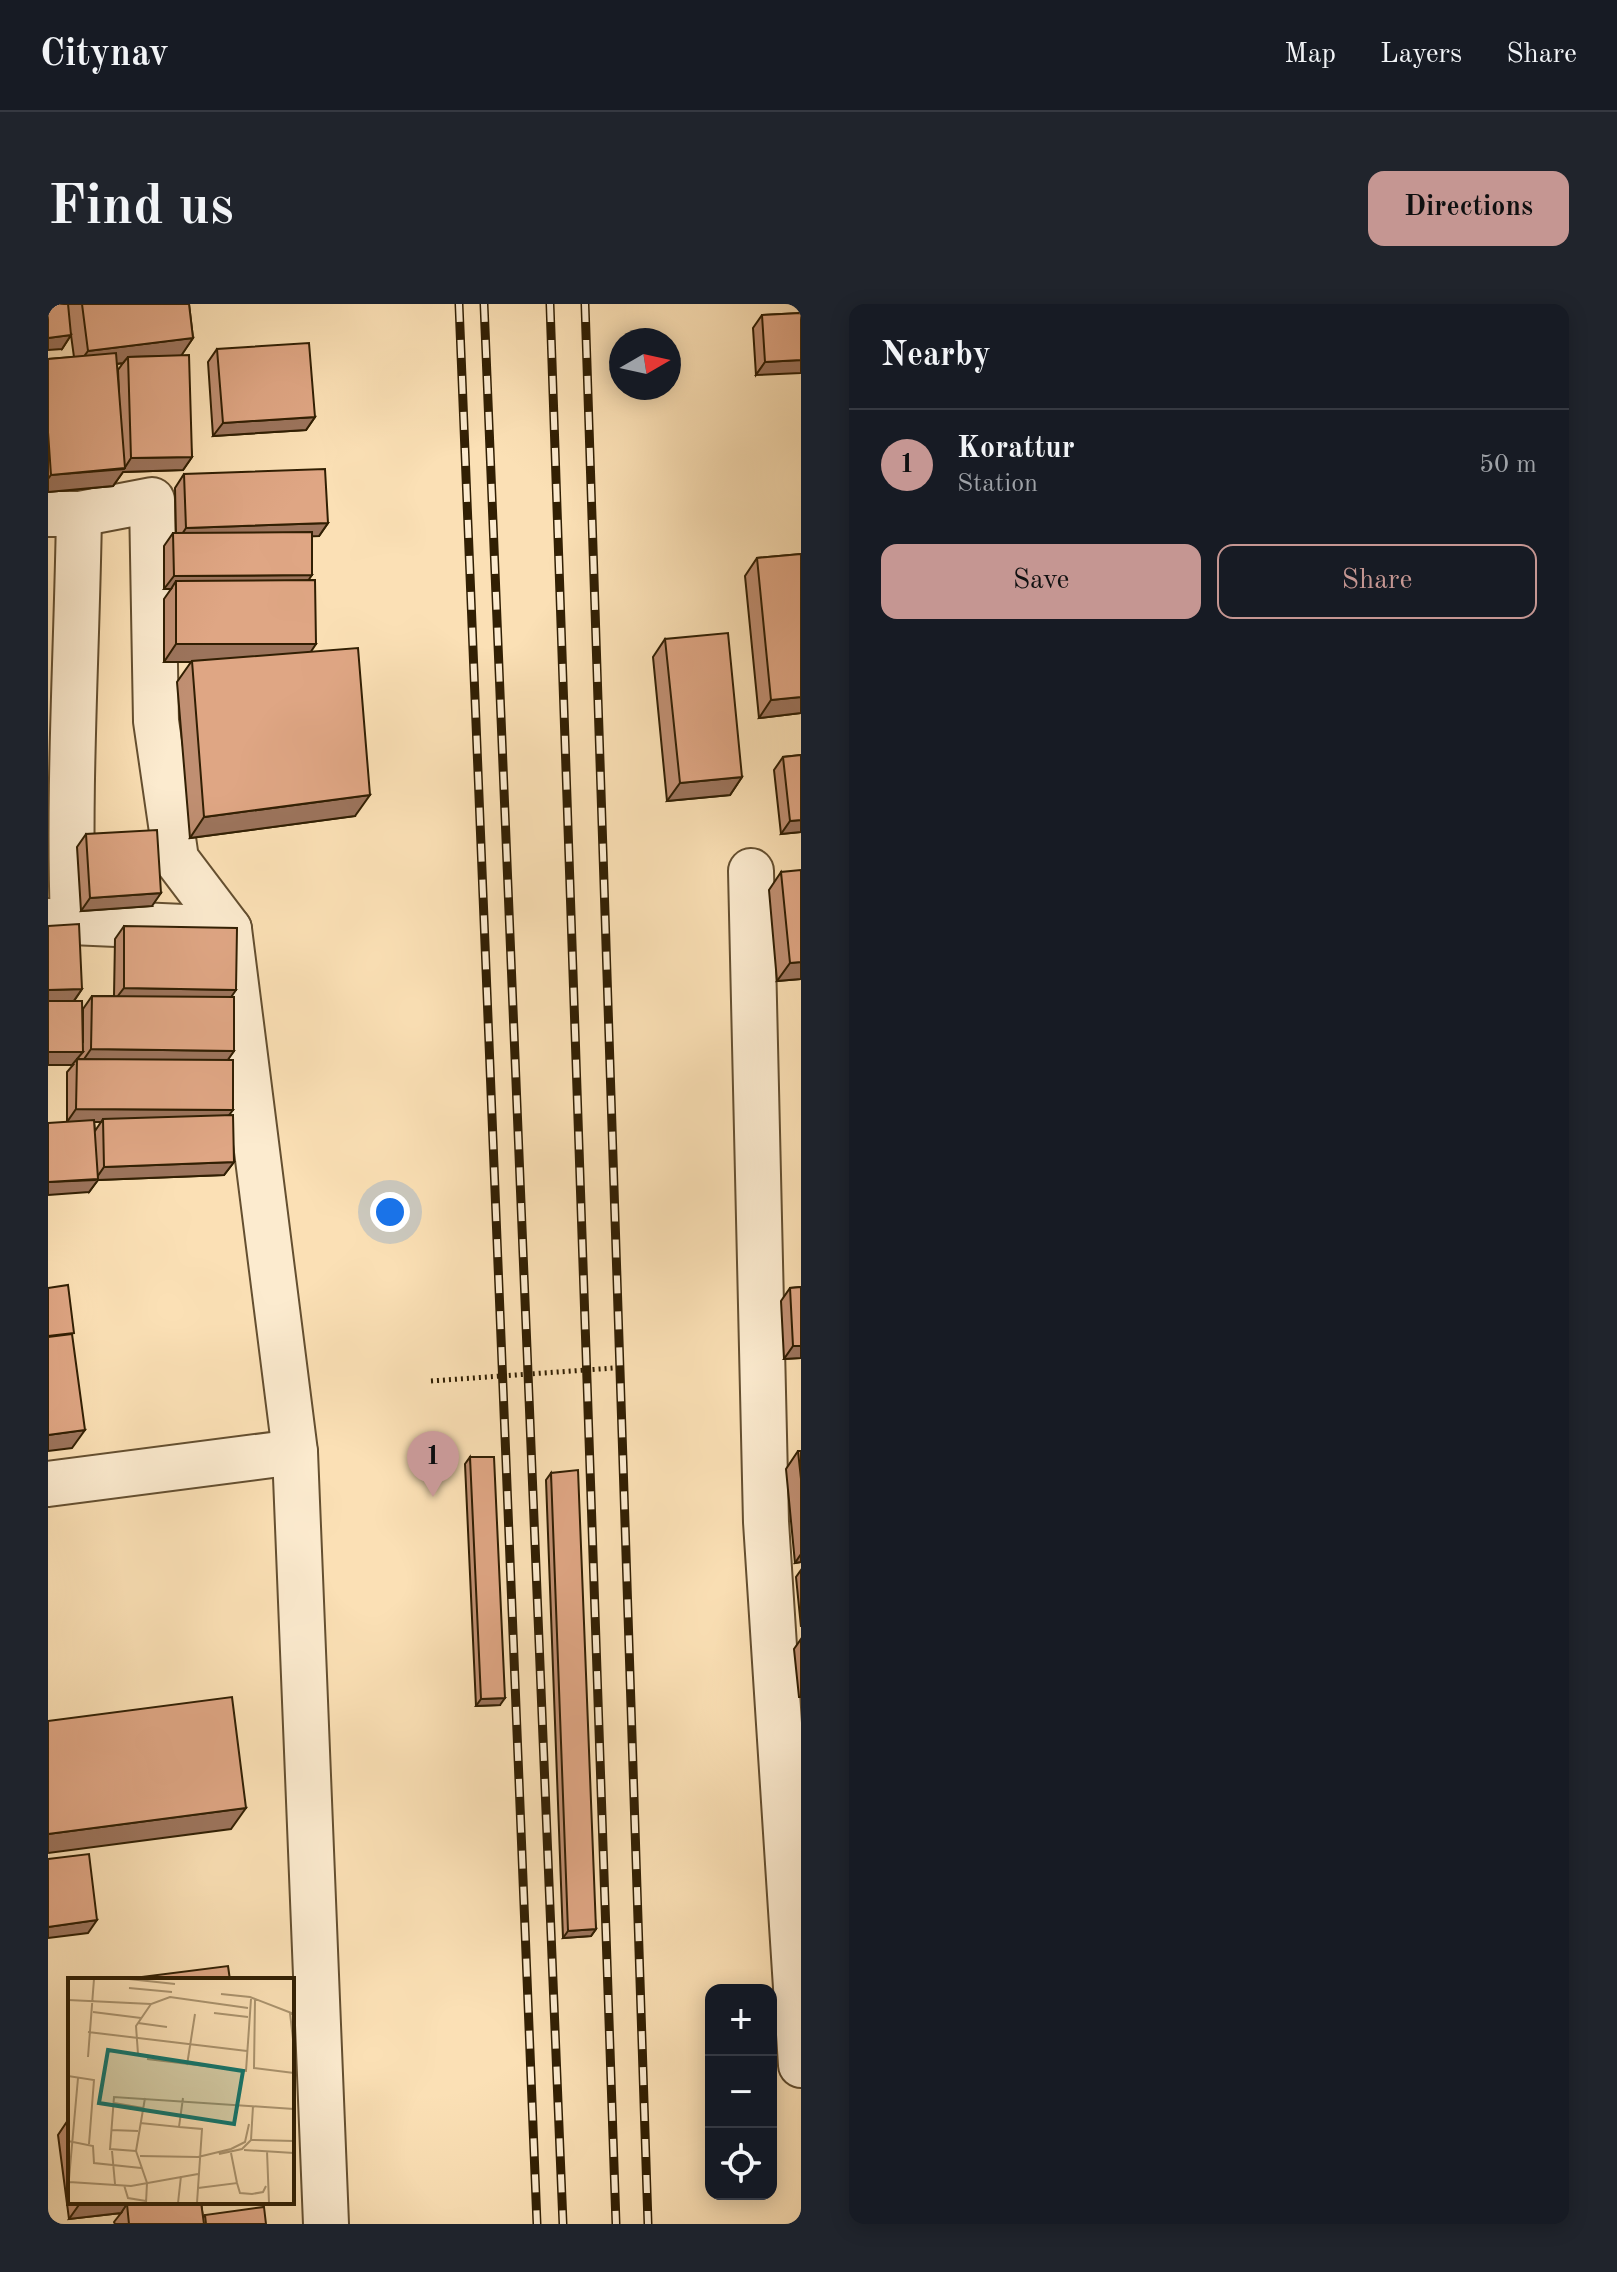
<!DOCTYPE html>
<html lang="en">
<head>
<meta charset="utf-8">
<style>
	:root { --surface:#171b24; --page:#20242c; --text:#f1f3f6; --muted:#9ea1a6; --line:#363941; --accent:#c59692 }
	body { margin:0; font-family:"Old Standard TT",serif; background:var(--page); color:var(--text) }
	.controls { position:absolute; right:24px; bottom:24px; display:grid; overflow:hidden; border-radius:16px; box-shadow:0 4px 20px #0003 }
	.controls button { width:72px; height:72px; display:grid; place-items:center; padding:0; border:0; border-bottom:2px solid var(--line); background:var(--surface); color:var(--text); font:40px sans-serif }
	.compass { position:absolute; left:561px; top:24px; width:72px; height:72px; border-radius:50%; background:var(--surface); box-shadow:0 4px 20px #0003; rotate:81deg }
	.you { position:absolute; left:342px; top:908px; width:28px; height:28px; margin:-20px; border:6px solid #fff; border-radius:50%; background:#1a73e8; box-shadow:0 0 0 12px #1a73e833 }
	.badge { display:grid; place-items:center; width:52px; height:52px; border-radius:50%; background:var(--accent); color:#111; font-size:26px; font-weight:700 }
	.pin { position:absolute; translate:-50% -66px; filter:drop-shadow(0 2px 4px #0008) }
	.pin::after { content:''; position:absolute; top:42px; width:28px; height:24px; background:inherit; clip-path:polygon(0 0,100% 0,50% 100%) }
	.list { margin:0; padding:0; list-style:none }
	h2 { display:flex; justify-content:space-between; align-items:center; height:104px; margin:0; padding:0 32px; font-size:34px }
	h2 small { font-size:26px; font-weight:400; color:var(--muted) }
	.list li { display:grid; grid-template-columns:52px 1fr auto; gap:24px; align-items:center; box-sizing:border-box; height:112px; padding:0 32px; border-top:2px solid var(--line) }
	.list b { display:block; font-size:30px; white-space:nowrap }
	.list p { margin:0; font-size:26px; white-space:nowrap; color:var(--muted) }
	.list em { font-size:26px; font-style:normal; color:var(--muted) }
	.actions { display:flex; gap:16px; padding:24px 32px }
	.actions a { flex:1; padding:18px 0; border:2px solid var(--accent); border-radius:16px; text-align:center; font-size:28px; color:var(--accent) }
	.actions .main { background:var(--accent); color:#111 }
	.icon { flex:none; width:44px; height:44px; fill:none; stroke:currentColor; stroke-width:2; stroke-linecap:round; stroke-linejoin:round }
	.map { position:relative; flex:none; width:753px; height:1920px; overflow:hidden; border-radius:16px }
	header { display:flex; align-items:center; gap:48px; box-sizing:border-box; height:112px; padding:0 40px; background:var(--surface); border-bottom:2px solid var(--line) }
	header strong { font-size:38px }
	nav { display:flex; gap:44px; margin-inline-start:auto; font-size:28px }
	.intro { display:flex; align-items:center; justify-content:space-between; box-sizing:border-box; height:192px; padding:0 48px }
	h1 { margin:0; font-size:56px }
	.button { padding:20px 36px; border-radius:16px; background:var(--accent); color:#111; font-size:28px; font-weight:700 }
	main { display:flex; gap:48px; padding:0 48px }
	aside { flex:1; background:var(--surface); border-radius:16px; box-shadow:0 4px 20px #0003 }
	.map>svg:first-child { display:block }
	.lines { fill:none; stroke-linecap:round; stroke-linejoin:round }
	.minor-casing { stroke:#644f30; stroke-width:48 }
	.minor { stroke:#fcebcf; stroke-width:44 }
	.rail-casing { stroke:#311f03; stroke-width:9 }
	.rail { stroke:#fcebcf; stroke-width:6; stroke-dasharray:18; stroke-linecap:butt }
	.path-bridge { stroke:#311f03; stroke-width:5; stroke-dasharray:2 4; stroke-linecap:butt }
	.wall { fill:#c08f72; stroke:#311f03; stroke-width:2; fill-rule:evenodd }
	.shaded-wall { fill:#9c745c; stroke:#311f03; stroke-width:2 }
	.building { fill:#dfa684; stroke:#311f03; stroke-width:2 }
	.inset-road { fill:none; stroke:#aa936e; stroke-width:2 }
	.view { fill:#0f766e; fill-opacity:0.15; stroke:#0f766e; stroke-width:4 }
	.inset-edge { fill:none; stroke:#311f03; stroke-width:4 }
</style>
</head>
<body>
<header>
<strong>Citynav</strong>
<nav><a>Map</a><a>Layers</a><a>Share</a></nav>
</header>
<div class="intro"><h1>Find us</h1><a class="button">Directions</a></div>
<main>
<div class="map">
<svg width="753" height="1920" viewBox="0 0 753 1920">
	<rect width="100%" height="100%" fill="#fbe0b5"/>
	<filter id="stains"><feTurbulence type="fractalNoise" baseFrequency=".0025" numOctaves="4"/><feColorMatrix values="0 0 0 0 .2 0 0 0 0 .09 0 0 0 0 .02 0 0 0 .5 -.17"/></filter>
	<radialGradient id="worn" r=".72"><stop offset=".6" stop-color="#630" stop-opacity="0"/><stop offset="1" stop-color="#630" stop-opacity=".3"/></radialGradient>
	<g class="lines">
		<defs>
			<g id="minor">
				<polyline points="0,210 31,210 104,196 108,417 128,555 181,625 247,1148 278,1920"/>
				<polyline points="703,567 718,1218 753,1761"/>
				<polyline points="0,617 181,625"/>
				<path d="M 25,618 C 20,482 29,346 31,210"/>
				<polyline points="0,1180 247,1148"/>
			</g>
		</defs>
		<use href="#minor" class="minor-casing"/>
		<use href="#minor" class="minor"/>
		<defs>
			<g id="rail">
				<polyline points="411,0 489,1920"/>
				<polyline points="436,0 515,1920"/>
				<polyline points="502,0 568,1920"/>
				<polyline points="537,0 600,1920"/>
			</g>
		</defs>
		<use href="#rail" class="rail-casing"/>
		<use href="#rail" class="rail"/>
		<polyline class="path-bridge" points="383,1077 566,1064"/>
	</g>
	<g class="wall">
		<path d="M 0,0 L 141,0 L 145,34 L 133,51 L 144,153 L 135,166 L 75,168 L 65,182 L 0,188 L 0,55 L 26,53 L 23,31 L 14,45 ZM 75,59 L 70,66 L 71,89 L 69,60 Z"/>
		<polygon points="753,9 708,71 705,24 714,11"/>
		<polygon points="169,45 267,113 258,126 165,132 160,58"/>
		<polygon points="136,170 280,219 271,232 264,232 261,276 263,348 307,512 142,534 129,378 143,358 116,358 116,295 123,285 116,285 116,242 125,229 128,229 127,184"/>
		<polygon points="753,250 753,409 711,414 697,272 709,254"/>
		<polygon points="617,335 694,473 682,491 619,497 605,353"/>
		<polygon points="753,451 753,528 733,530 726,466 735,453"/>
		<polygon points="38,530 104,602 33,607 29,543"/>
		<polygon points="733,568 753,675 729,677 721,586"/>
		<path d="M 0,622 L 34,685 L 26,697 L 35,739 L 35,705 L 44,692 L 66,692 L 67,635 L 76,622 L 184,693 L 186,747 L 179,756 L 181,811 L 186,858 L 176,871 L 50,876 L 41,888 L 19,818 L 19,768 L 25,761 L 0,761 ZM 46,818 L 53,818 L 47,827 Z"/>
		<polygon points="753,983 753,1054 736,1055 733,997 742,984"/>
		<polygon points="750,1147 753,1147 753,1258 747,1259 738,1165"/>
		<polygon points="422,1153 452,1401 428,1402 417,1160"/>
		<polygon points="503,1169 548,1625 543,1632 515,1634 498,1176"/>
		<polygon points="753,1266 753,1323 748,1273"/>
		<polygon points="753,1335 753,1393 751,1393 746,1345"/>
		<polygon points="22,1813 22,1898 153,1898 155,1914 157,1911 218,1920 67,1920 66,1918 73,1909 21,1915 10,1831"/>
	</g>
	<g class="shaded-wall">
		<polygon points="23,31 14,45 0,46 0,34"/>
		<polygon points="145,34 133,52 80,53 75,59 27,65 40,47"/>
		<polygon points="753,56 753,69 708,71 717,58"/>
		<polygon points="267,113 258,126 165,132 175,119"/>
		<polygon points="144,153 135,166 75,168 65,182 0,188 0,175 3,171 76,165 83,154"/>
		<polygon points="280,219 271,232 129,238 138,224"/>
		<polygon points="264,271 255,284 128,277 123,285 116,285 126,272"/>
		<polygon points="128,340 268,340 256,358 116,358"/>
		<polygon points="753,393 753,409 711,414 723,396"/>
		<polygon points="694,473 682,491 619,497 632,479"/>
		<polygon points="322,491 307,512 142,534 156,513"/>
		<polygon points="753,516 753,528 733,530 742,517"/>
		<polygon points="113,589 104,602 33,607 42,594"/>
		<polygon points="753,658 753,675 729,677 742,659"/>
		<polygon points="76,684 188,686 179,699 66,697"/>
		<polygon points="34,685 25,698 0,699 0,686"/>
		<polygon points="43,745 186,747 177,760 34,758"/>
		<polygon points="0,748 35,748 24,761 0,761"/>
		<polygon points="28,805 185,806 175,819 55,815 53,818 19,818"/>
		<polygon points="186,858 176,871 50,876 41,888 0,891 0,878 47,876 56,863"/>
		<polygon points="745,1042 753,1042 753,1054 736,1055"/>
		<polygon points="37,1126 24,1144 0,1147 0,1131"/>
		<polygon points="753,1250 753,1258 747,1259"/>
		<polygon points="457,1394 452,1401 428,1402 433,1395"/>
		<polygon points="198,1504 183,1525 0,1549 0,1530"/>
		<polygon points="49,1616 40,1629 0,1634 0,1623"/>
		<polygon points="548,1625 543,1632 515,1634 520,1627"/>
		<polygon points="33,1898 153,1898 79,1900 73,1909 21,1915"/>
	</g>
	<g class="building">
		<polygon points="0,0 20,0 23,31 0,34"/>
		<polygon points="34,0 141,0 145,34 40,47"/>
		<polygon points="753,9 753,56 717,58 714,11"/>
		<polygon points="261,39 267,113 175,119 169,45"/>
		<polygon points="68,49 77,164 3,171 0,128 0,55"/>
		<polygon points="141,51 144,153 83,154 80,53"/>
		<polygon points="277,165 280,219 138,224 136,170"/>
		<polygon points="264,228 264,271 126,272 125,229"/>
		<polygon points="753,250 753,393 723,396 709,254"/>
		<polygon points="267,276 268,340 128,340 128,277"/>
		<polygon points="680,329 694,473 632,479 617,335"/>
		<polygon points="310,344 322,491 156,513 144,357"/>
		<polygon points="753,451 753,516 742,517 735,453"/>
		<polygon points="109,526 113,589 42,594 38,530"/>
		<polygon points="753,566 753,658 742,659 733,568"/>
		<polygon points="31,620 34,685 0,686 0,622"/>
		<polygon points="76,622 189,624 188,686 76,684"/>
		<polygon points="44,692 186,693 186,747 43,745"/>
		<polygon points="0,697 34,697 35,748 0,748"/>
		<polygon points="29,755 185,756 185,806 28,805"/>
		<polygon points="185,811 186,858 56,863 55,815"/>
		<polygon points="46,816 50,875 0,878 0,819"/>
		<polygon points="20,981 26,1029 0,1032 0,984"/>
		<polygon points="753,983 753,1042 745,1042 742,984"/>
		<polygon points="24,1030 37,1126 0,1131 0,1033"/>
		<polygon points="750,1147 753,1147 753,1175"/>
		<polygon points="422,1153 446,1153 457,1394 433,1395"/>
		<polygon points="530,1166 548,1625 520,1627 503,1169"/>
		<polygon points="184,1393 198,1504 0,1530 0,1417"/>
		<polygon points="41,1550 49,1616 0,1623 0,1555"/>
		<polygon points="180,1662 182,1676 70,1676"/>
		<polygon points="95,1898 153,1898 156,1920 81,1920 79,1900"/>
		<polygon points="216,1903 218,1920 158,1920 157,1911"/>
	</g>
	<g transform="translate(20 1674)">
		<rect width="226" height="226" fill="#fbe0b5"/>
		<path class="inset-road" d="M 61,1 L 107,6M 61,10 L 104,14M 153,16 L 182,19 L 226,36M 187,21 L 186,90 L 226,95M 0,22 L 83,26M 25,34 L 73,40M 146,35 L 180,39M 222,35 L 226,70M 70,45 L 99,49M 20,54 L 179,73M 70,76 L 68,48 L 83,26 L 102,19 L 180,30M 20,79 L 26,1M 79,81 L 178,93 L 183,21M 119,87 L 127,36M 0,98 L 26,102 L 21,166M 77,120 L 68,173 L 79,205 L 78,225M 46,125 L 75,130M 72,145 L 111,149 L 115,120M 111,149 L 134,151 L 129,225M 43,152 L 70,153M 183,162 L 226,163M 0,163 L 25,168 L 26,185 L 73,190M 176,172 L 226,175M 44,173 L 47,206M 68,173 L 42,171 L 46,119 L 226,131M 199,173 L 201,225M 163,175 L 169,205M 151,176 L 174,171 L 183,162 L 185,128M 72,178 L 130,179 L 163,171 L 177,164 L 181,146M 1,204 L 63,208 L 130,196M 56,207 L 60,220 L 78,223M 130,210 L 169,205 L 172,215 L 184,216 L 195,214 L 198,208M 0,212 L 10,100M 110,225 L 113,198"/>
		<path class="view" d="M 40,72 L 175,93 L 166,146 L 31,125 Z"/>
		<rect width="226" height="226" class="inset-edge"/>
	</g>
	<rect width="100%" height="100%" filter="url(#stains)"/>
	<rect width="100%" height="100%" fill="url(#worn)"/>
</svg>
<div class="controls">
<button>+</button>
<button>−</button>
<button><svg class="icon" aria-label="locate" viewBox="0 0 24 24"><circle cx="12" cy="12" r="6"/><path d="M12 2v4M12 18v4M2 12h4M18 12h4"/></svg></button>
</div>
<svg class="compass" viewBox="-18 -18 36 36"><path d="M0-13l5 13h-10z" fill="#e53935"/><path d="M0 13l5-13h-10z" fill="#9ea1a6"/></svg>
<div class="you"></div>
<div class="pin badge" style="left:385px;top:1193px">1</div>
</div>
<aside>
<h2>Nearby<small></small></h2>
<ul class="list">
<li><span class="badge">1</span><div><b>Korattur</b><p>Station</p></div><em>50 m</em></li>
</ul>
<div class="actions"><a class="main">Save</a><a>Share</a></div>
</aside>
</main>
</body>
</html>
